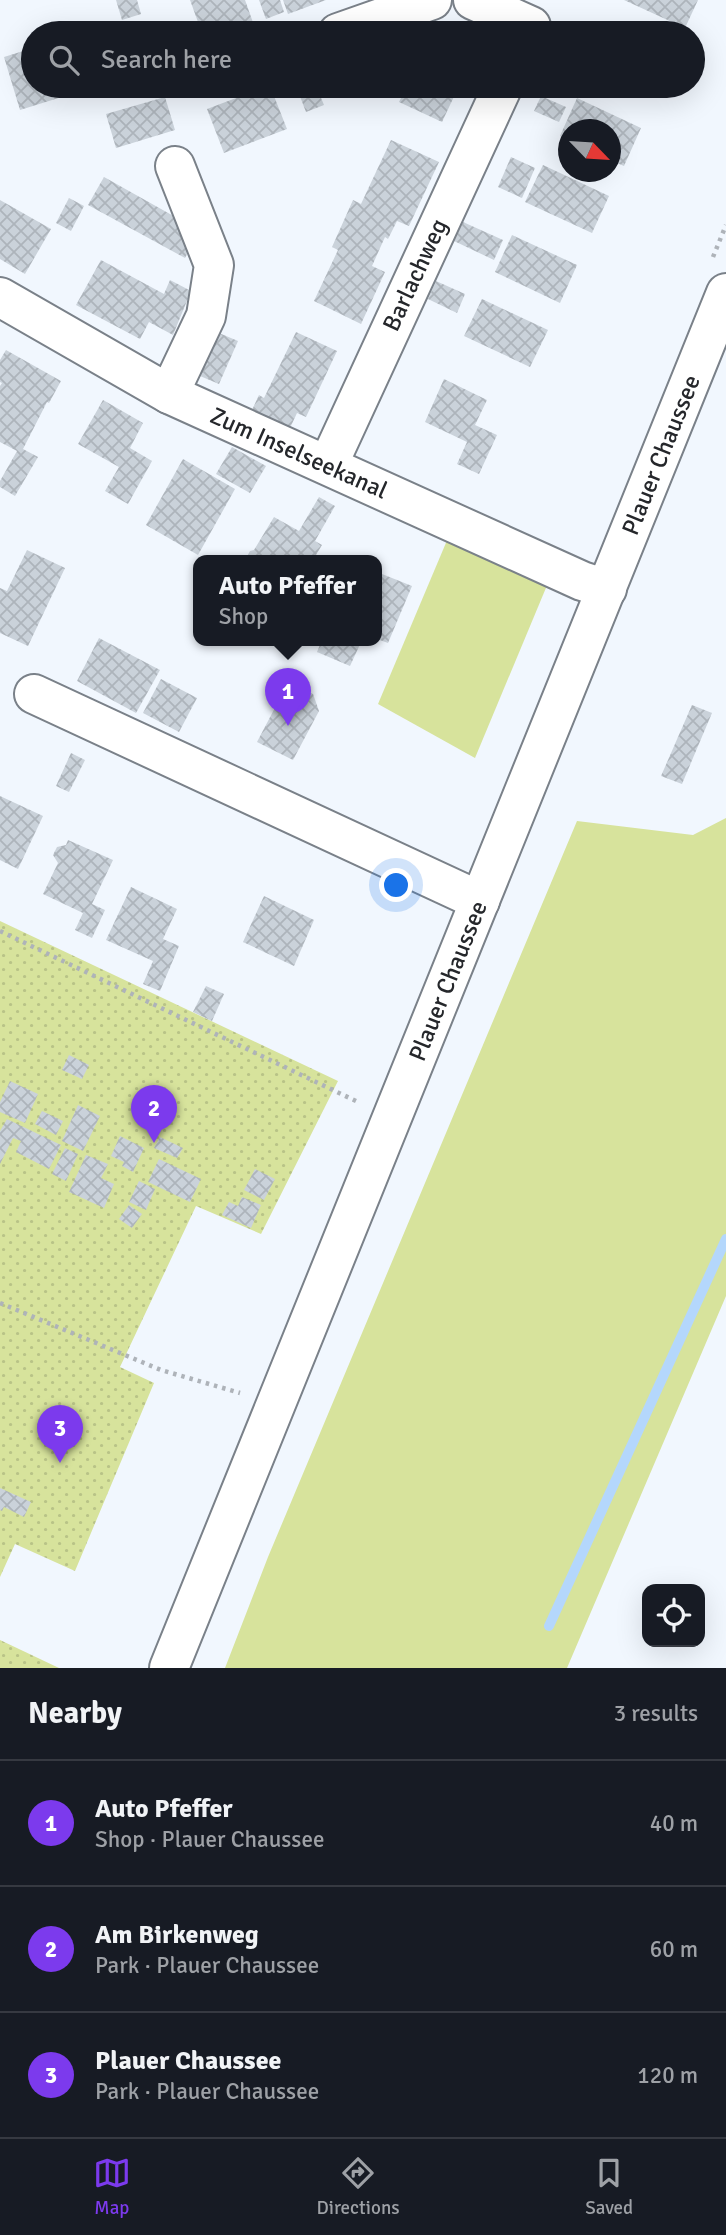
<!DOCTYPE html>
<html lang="en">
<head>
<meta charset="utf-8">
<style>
	:root { --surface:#171b24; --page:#242831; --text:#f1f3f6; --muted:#9ea1a6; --line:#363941; --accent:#7c3aed }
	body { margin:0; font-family:Signika,sans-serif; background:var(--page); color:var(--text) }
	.controls { position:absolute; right:21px; bottom:21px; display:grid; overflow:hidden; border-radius:14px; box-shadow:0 7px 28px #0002 }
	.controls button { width:63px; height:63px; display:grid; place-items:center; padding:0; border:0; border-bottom:2px solid var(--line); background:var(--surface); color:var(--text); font:35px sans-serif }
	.compass { position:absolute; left:558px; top:119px; width:63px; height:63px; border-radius:50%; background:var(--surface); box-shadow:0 7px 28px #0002; rotate:115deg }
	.you { position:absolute; left:397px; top:886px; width:24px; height:24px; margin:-18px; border:5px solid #fff; border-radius:50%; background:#1a73e8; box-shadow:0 0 0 10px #1a73e833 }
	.badge { display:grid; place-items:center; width:46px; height:46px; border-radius:50%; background:var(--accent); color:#fff; font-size:23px; font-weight:700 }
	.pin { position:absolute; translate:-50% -58px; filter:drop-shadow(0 2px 4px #0008) }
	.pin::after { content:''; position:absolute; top:37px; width:24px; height:21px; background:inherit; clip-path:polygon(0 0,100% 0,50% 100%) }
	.popup { position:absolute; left:193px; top:555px; width:189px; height:91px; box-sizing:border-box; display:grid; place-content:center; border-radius:14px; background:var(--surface); filter:drop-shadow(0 2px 5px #0005); font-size:23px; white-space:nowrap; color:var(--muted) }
	.popup b { font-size:26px; color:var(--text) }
	.popup::after { content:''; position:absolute; left:50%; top:100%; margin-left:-14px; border:14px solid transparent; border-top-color:var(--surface) }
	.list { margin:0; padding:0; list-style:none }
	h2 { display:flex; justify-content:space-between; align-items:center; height:91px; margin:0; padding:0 28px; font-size:30px }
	h2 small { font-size:23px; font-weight:400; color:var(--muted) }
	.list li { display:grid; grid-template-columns:46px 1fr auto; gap:21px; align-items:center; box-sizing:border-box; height:126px; padding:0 28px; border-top:2px solid var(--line) }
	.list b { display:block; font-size:26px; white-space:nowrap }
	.list p { margin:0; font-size:23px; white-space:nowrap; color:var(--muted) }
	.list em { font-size:23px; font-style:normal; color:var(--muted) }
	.icon { flex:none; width:38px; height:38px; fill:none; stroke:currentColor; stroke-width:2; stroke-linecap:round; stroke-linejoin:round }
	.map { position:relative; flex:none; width:726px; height:1668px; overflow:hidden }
	.search { position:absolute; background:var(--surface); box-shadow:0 7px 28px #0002; left:21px; right:21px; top:21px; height:77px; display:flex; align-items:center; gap:18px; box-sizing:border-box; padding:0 24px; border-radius:38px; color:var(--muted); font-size:26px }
	.sheet { height:469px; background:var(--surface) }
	nav { display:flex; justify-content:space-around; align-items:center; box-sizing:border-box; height:98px; border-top:2px solid var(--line); background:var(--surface); font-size:19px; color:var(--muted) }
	nav a { display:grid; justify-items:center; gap:4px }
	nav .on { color:var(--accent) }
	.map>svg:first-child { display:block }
	.grass { fill:#d7e39c }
	.park { fill:url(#park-dots) }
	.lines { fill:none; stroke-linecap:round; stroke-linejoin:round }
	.stream { stroke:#b4d7fc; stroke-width:10 }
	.building { fill:url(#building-cross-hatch) }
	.minor-casing { stroke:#7a8189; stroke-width:42 }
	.major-casing { stroke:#7a8189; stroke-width:42 }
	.path { stroke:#aeb3b9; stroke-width:4.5; stroke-dasharray:3.5 5; stroke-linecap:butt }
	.minor { stroke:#fff; stroke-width:38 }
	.major { stroke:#fff; stroke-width:38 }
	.labels { text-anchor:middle; stroke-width:5; stroke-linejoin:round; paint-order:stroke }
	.street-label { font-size:24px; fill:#25272b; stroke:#fff }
</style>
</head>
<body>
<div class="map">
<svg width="726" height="1668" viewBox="0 0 726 1668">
	<defs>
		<pattern id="park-dots" width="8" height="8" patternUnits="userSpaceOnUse" patternTransform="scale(1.75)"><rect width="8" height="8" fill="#d7e39c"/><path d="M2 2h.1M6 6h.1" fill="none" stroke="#b8c387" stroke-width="1.8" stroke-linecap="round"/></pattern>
		<pattern id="building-cross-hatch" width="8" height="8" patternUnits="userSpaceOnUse" patternTransform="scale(1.75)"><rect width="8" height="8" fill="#cad2da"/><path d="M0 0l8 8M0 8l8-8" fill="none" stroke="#adb4bb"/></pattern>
	</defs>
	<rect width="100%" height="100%" fill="#f1f7fe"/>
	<g class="grass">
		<polygon points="448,538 548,583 475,758 378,704"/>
		<polygon points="726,818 726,1296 567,1668 225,1668 268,1557 577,821 693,835"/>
	</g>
	<g class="park">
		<polygon points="0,921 338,1081 261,1234 196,1206 120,1367 154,1383 75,1571 15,1544 0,1577"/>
		<polygon points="0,1640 59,1668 0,1668"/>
	</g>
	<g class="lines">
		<polyline class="stream" points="549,1626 726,1239"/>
	</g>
	<g class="building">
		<polygon points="116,0 137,0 141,14 122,20"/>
		<polygon points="190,0 245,0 256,31 249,33 202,33"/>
		<polygon points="259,0 280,0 284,12 266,19"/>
		<polygon points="283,0 326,0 288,14"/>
		<polygon points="624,0 698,0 685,28"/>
		<polygon points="574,24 595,33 570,33"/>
		<polygon points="33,48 33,86 97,86 20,110 4,57"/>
		<polygon points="173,86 194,86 175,92"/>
		<polygon points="268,86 270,86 287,129 224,153 207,109"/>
		<polygon points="296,86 316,86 324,105 306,112"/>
		<polygon points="407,86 459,86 442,122 399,102"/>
		<polygon points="629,86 661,86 656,98"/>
		<polygon points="541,96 566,107 559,122 534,111"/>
		<polygon points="165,97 175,130 116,148 106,114"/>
		<polygon points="577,98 641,128 624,166 610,160 610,130 568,130 568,141 560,136"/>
		<polygon points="391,140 439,162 409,226 397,221 388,239 385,237 372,266 385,272 361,324 314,301 338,250 332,247 353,200 361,204"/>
		<polygon points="511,157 535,168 522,198 498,187"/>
		<polygon points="543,165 609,196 592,233 525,202"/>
		<polygon points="104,177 186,223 191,247 185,258 88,205"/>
		<polygon points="69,198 84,206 71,231 56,223"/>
		<polygon points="0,200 51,229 25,274 0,259"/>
		<polygon points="463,222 503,240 494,260 454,241"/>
		<polygon points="512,235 577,265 560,303 495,272"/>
		<polygon points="101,260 164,294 170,280 191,291 173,335 149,322 140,339 76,305"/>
		<polygon points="436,281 465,294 457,313 428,299"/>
		<polygon points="482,299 548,330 530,367 464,336"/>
		<polygon points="296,332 337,351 306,417 297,413 290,428 252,410 259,395 264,398"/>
		<polygon points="219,333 238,341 219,384 200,376"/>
		<polygon points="6,350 61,381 49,403 47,402 23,449 38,457 15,496 0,487 0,481 17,451 0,442 0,386 2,383 0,382 0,360"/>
		<polygon points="444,379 487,400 475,425 497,435 479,474 457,464 467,442 425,422"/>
		<polygon points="103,400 143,423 130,448 152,461 128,504 105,491 119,467 78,444"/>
		<polygon points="232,447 266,466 250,493 216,474"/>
		<polygon points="183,459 235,489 198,555 146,525"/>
		<polygon points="319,497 335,506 315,541 322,545 313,560 245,560 250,551 254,550 274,517 299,531"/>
		<polygon points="27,550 65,568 28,646 0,633 0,588 7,591"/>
		<polygon points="377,572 412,586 388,643 377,639"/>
		<polygon points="99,638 160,670 136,713 77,681"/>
		<polygon points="322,640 362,640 350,666 317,652"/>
		<polygon points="161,679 197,698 179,732 143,713"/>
		<polygon points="289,681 313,694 319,711 293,760 257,742"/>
		<polygon points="692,705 712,713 682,784 661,776"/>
		<polygon points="71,753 85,760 69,792 56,786"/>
		<polygon points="0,796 43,816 18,869 0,860"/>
		<polygon points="68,840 113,860 92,904 105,910 92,938 75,930 83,913 43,894 58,863 53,855 57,847 66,845"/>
		<polygon points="131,887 177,909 163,939 179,946 160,991 143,984 153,961 106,940"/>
		<polygon points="264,896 314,920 294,966 243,942"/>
		<polygon points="206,986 224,994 212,1021 193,1012"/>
		<polygon points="69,1055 89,1065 82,1079 62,1070"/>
		<polygon points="10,1081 38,1094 25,1123 0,1112 0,1102"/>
		<polygon points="78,1105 100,1116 83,1151 62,1141"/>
		<polygon points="42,1111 63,1121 56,1135 35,1124"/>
		<polygon points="7,1119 61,1145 49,1169 16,1152 21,1141 13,1138 0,1164 0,1131"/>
		<polygon points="120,1136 144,1148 133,1172 122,1166 124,1162 111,1156"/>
		<polygon points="160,1137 183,1148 177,1158 154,1148"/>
		<polygon points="65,1148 78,1154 66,1181 52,1174"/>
		<polygon points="86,1155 108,1164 101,1178 114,1184 104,1208 69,1192"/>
		<polygon points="159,1159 201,1179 190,1202 148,1182"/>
		<polygon points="255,1169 275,1179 264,1200 244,1190"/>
		<polygon points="139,1181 155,1189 146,1210 129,1202"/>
		<polygon points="242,1197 261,1205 251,1228 222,1215 229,1202 238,1206"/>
		<polygon points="129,1205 142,1214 132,1228 119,1219"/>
		<polygon points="0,1488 31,1502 24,1517 4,1507 2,1511 0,1510"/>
	</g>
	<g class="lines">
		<defs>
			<g id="minor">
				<polyline points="473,0 531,26"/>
				<polyline points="338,33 432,0"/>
				<polyline points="0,297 169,394 582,581 607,589"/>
				<polyline points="169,394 206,316 214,265 175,166"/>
				<polyline points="328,465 503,86"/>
				<polyline points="34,694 480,901"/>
			</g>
			<polyline id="major" points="169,1668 726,293"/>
		</defs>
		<use href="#minor" class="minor-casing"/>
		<use href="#major" class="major-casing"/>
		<g class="path">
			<polyline points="713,257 726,225"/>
			<polyline points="0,931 360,1103"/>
			<polyline points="0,1303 161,1370 240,1393"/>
		</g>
		<use href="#minor" class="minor"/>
		<use href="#major" class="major"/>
	</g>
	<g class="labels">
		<g class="street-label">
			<text transform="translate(415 275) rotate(-65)" y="8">Barlachweg</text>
			<text transform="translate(299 453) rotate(24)" y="8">Zum Inselseekanal</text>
			<text transform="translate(661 455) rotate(-68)" y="8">Plauer Chaussee</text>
			<text transform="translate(448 981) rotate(-68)" y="8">Plauer Chaussee</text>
		</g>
	</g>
</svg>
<div class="controls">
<button><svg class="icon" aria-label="locate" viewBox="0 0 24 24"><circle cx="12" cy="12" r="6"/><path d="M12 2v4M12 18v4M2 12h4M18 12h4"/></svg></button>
</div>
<svg class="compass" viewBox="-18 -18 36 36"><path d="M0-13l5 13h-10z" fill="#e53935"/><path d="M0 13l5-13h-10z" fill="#9ea1a6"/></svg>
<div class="you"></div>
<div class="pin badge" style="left:288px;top:726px">1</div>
<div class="popup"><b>Auto Pfeffer</b>Shop</div>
<div class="pin badge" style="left:154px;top:1143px">2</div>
<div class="pin badge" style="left:60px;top:1463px">3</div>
<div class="search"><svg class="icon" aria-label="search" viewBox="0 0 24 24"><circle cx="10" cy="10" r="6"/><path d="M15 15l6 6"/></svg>Search here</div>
</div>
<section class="sheet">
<h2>Nearby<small>3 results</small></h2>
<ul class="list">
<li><span class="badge">1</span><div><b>Auto Pfeffer</b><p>Shop · Plauer Chaussee</p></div><em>40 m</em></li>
<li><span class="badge">2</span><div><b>Am Birkenweg</b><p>Park · Plauer Chaussee</p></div><em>60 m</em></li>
<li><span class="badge">3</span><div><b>Plauer Chaussee</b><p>Park · Plauer Chaussee</p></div><em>120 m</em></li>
</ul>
</section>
<nav>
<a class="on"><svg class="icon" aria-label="map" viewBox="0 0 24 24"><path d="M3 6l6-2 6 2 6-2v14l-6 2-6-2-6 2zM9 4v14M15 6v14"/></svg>Map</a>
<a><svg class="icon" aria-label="directions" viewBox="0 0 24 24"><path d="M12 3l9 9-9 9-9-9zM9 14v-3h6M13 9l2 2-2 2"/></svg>Directions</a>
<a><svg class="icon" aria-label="saved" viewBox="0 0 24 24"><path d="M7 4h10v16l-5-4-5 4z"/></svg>Saved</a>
</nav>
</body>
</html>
